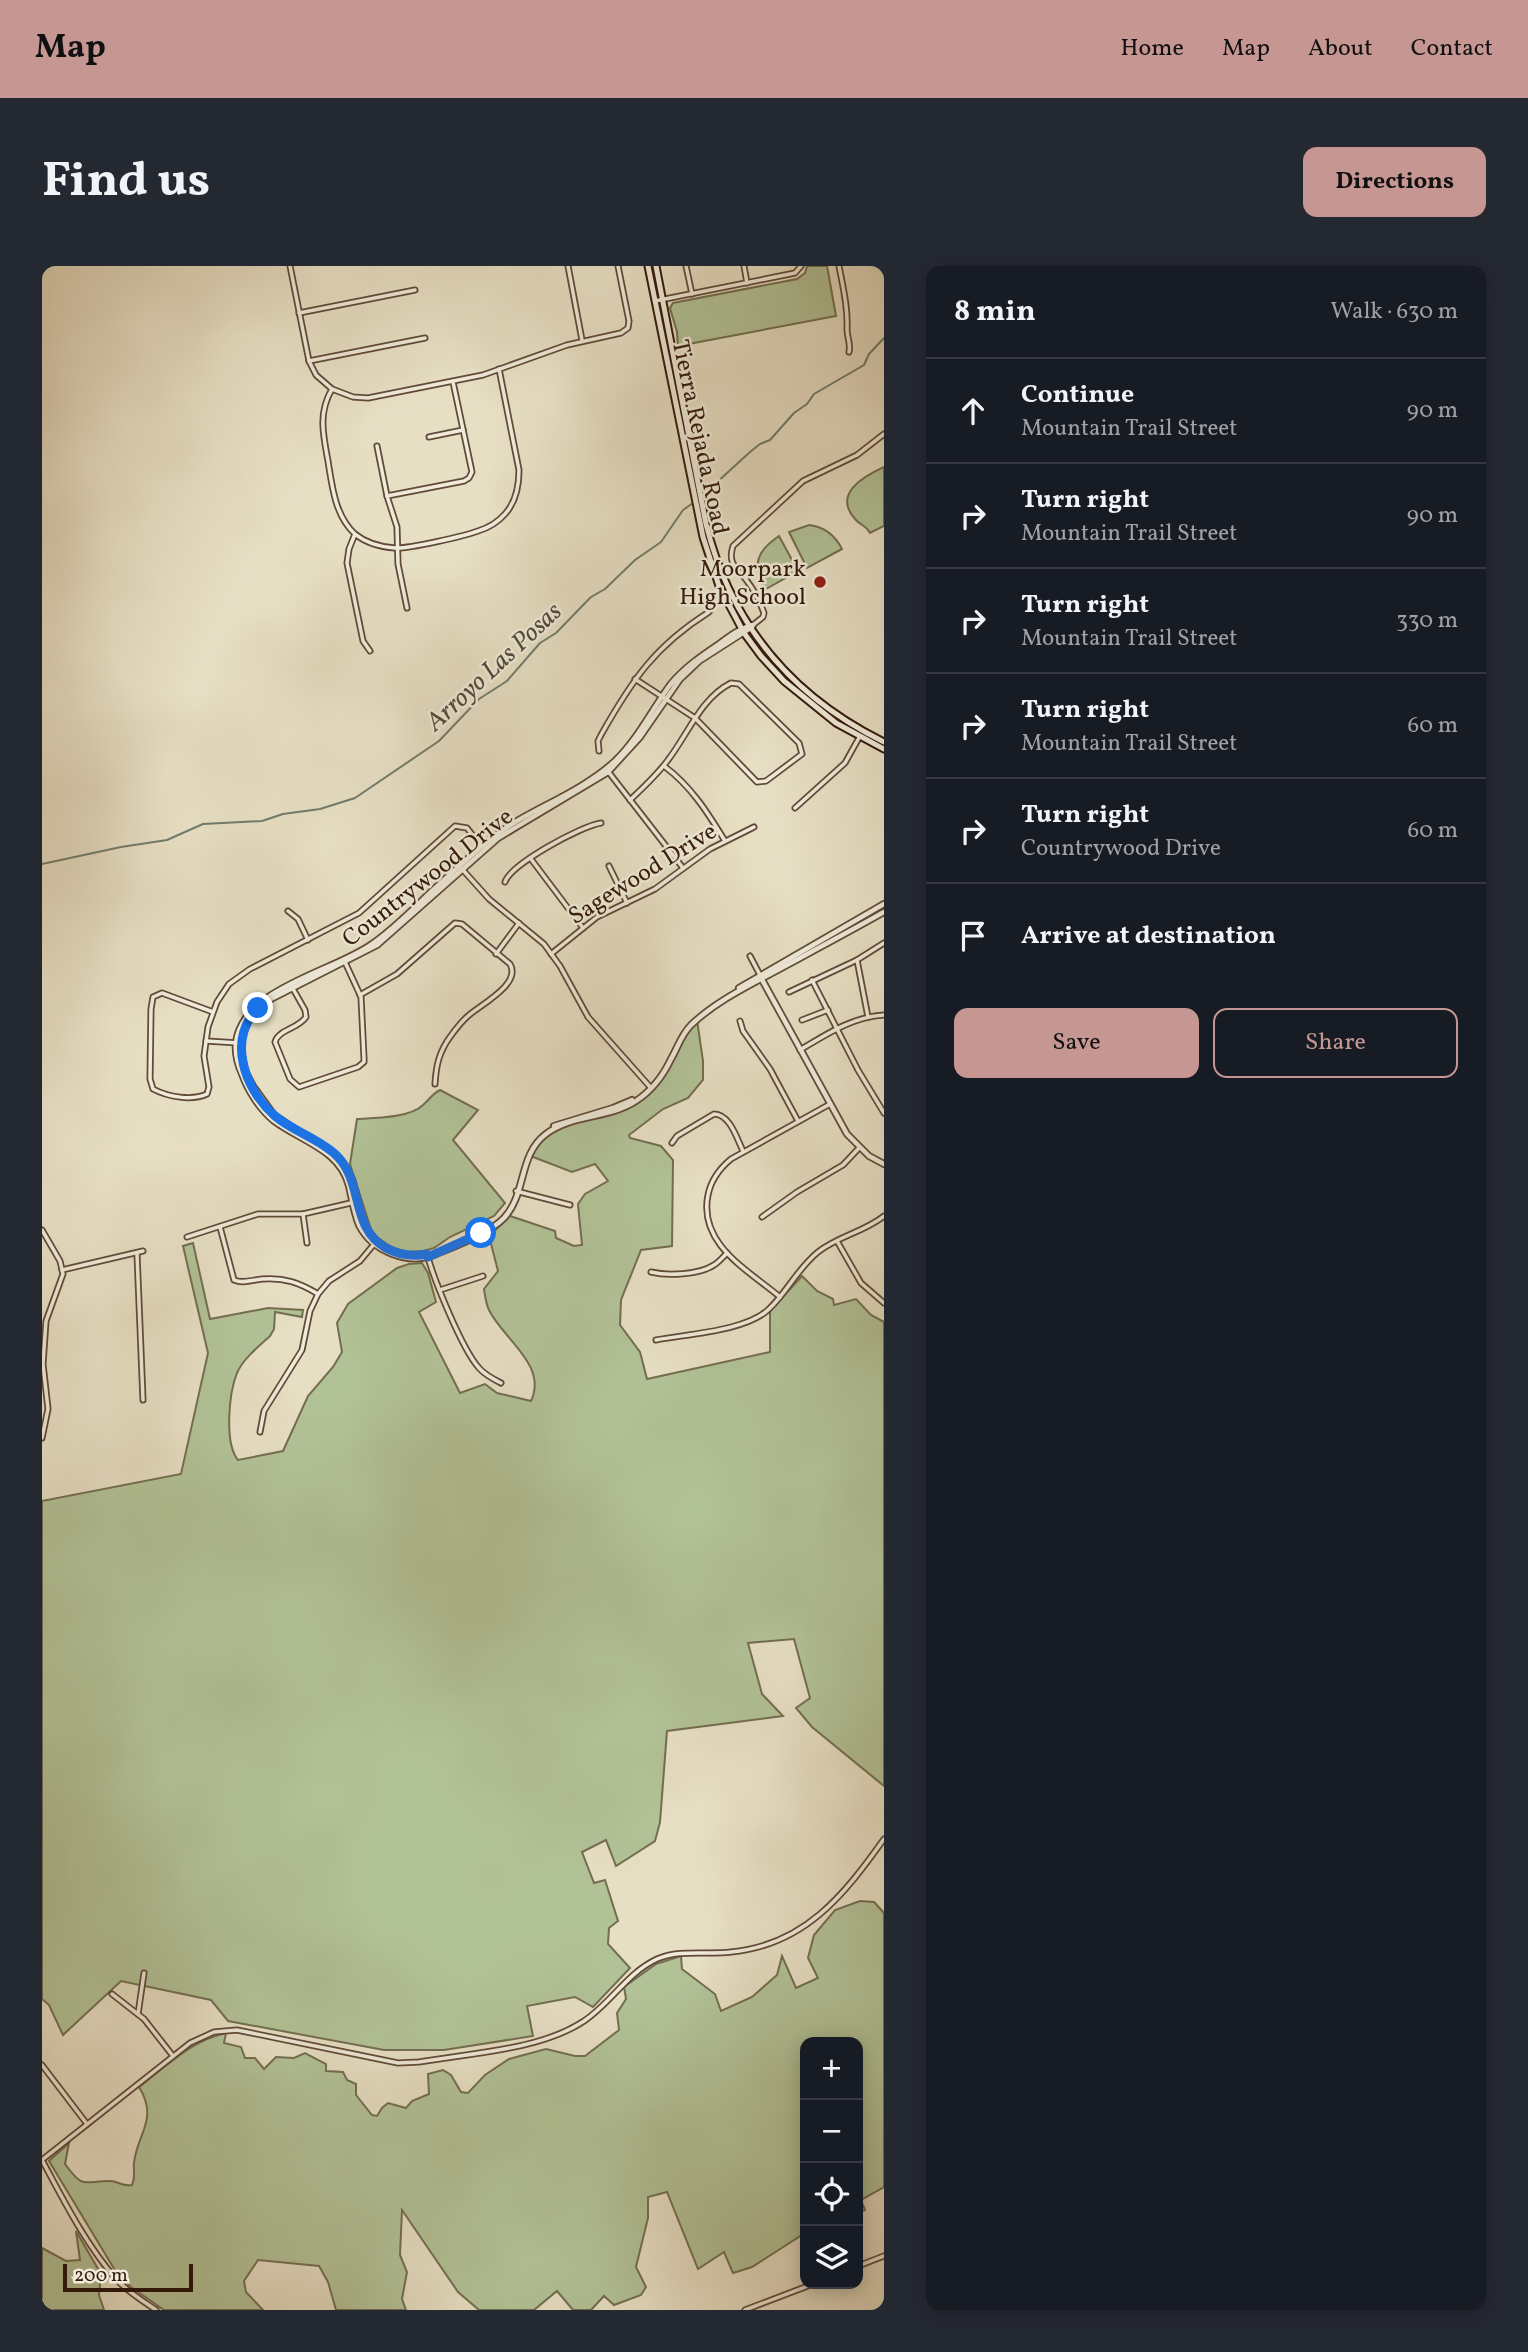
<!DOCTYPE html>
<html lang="en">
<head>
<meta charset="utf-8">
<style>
	:root { --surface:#171b24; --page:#242831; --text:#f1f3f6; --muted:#9ea1a6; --line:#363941; --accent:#c59692 }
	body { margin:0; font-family:Vollkorn,serif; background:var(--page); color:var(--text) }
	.controls { position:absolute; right:21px; bottom:21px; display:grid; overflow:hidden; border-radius:14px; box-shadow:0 4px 18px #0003 }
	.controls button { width:63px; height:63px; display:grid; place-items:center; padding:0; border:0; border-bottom:2px solid var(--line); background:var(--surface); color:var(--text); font:35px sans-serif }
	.scale { position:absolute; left:21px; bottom:18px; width:130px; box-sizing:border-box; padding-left:7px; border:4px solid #341a0a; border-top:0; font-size:19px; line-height:24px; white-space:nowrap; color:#341a0a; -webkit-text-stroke:5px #efead9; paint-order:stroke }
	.stop { position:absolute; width:21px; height:21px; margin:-16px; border:5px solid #1a73e8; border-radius:50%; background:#fff }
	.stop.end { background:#1a73e8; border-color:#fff; box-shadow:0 2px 7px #0008 }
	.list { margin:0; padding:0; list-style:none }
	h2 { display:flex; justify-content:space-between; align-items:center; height:91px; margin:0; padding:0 28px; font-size:30px }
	h2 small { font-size:23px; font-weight:400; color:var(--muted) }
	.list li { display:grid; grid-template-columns:46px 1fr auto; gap:21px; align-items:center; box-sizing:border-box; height:105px; padding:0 28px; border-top:2px solid var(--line) }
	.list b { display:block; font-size:26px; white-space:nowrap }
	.list p { margin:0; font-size:23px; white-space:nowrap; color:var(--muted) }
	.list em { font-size:23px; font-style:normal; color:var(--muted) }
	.actions { display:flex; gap:14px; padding:21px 28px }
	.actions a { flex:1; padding:16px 0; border:2px solid var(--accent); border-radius:14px; text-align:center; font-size:24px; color:var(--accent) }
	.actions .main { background:var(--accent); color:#111 }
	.icon { flex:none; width:38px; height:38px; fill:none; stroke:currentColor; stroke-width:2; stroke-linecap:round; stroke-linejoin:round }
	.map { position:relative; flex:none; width:842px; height:2044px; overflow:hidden; border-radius:14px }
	header { display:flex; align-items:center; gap:42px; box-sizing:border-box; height:98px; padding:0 35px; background:var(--accent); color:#111 }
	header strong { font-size:33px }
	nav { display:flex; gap:38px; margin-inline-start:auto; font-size:24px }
	.intro { display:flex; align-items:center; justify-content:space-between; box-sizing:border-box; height:168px; padding:0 42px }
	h1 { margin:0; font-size:49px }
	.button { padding:18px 32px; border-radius:14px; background:var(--accent); color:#111; font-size:24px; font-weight:700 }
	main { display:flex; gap:42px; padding:0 42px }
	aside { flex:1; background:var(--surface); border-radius:14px; box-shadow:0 4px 18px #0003 }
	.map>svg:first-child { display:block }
	.green { fill:#b2c297; stroke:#736e50; stroke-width:2 }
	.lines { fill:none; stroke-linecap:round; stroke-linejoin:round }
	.stream { stroke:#707c6c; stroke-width:2 }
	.minor-casing { stroke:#614b38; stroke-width:7 }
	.tertiary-casing { stroke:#614b38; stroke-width:8 }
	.secondary-casing { stroke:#341a0a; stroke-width:9 }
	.minor { stroke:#efead9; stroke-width:3.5 }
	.tertiary { stroke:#efead9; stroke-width:4.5 }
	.secondary { stroke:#efead9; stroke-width:5 }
	.route { stroke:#1a73e8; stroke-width:9 }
	.poi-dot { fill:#8f2418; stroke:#efead9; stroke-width:2.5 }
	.labels { text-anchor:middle; stroke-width:5; stroke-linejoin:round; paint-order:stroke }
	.street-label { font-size:24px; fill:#341a0a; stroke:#efead9 }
	.poi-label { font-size:24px; fill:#341a0a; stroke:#efead9; text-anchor:end }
	.water-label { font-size:26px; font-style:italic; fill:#524b3b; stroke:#efead9 }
</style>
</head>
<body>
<header>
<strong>Map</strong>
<nav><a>Home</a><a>Map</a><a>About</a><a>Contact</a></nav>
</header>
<div class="intro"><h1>Find us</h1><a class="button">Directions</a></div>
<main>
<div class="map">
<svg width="842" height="2044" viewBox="0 0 842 2044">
	<rect width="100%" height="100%" fill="#e7dfc4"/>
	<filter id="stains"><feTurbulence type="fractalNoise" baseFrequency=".00286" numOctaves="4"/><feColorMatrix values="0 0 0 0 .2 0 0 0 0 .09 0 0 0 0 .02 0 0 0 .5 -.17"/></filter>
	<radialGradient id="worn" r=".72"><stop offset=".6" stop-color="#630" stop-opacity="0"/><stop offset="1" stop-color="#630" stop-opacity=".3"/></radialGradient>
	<g class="green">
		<polygon points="765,0 785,0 794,50 636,80 635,66 628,42 631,37 755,13 763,7"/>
		<path d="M 842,201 L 842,260 L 828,267 C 825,260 818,259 813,253 C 790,227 823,210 842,201 Z"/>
		<path d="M 767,259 C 783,261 793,269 800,283 L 765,302 L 747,266 Z"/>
		<path d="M 737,270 L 756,305 L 724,323 C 709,298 715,285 737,270 Z"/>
		<path d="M 655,754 L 661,795 L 661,814 L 646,832 L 621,843 L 587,869 L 588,872 L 619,880 L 631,894 L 630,980 L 599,984 L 579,1034 L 578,1059 L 598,1086 L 605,1113 L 728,1086 L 728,1045 L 760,1010 L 775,1025 L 791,1033 L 792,1039 L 814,1033 L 829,1049 L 842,1056 L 842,1520 L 770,1461 L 754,1442 L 768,1432 L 752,1373 L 706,1377 L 720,1428 L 741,1450 L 625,1465 L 618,1556 L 613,1575 L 574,1600 L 564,1574 L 540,1586 L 552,1617 L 563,1614 L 576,1655 L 567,1662 L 566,1678 L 588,1702 L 551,1741 L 533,1731 L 485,1740 L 491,1770 L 402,1784 L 342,1784 L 186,1755 L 169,1734 L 79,1715 L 21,1769 L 7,1739 L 0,1733 L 0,1235 L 139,1208 L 166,1087 L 141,980 L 151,977 L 168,1053 L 226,1042 L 261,1044 L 260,1051 L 233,1046 L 232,1063 L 228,1070 C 217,1080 201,1093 195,1107 C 187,1127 182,1177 196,1194 L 241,1185 L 266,1130 L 291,1101 L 300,1086 L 295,1057 L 306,1038 L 355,1002 L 367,998 L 380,997 L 386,1007 L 394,1036 L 377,1046 L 418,1127 L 443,1118 L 455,1127 L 489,1135 C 506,1099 461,1073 447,1044 C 444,1038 443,1030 442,1023 L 456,1005 L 447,970 L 468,950 L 513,965 L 514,972 L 532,980 L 540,979 L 536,938 L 543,928 L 566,915 L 553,898 L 530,906 L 486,889 L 510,864 L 594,835 L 618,811 L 638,773 Z"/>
		<path d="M 398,824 L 436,844 L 411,874 L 463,937 L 452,950 L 408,971 L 392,982 L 381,985 L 365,986 L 349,981 L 335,971 L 329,963 L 308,898 L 315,853 C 333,852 368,852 381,839 C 388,833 390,828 398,824 Z"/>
		<path d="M 818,1635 L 832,1636 L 842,1647 L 842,1921 L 819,1934 L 823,1944 L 816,1946 L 816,1776 L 763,1776 L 763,1967 L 710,2001 L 691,2007 L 682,1986 L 656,2003 L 625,1926 L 606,1931 L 606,1952 L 594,2001 L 604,2021 L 599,2029 L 572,2039 L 562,2030 L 549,2044 L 531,2044 L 515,2025 L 492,2044 L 437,2044 L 416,2026 L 360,1944 L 358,1989 L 365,2006 L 360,2033 L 364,2044 L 294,2044 L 286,2016 L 277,2000 L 216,1994 L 202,2015 L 204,2026 L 221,2044 L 122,2044 L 89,2021 L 74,2006 L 7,1895 L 27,1877 L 23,1898 C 42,1924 41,1915 68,1915 C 76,1915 81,1921 90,1919 C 94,1910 91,1905 92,1897 C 95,1868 117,1853 97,1821 C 124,1800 150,1774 184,1767 L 182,1777 L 199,1781 L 203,1792 L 213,1792 L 222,1803 L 234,1791 L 252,1792 L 263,1787 L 284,1798 L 284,1805 L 301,1806 L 305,1814 L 314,1818 L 314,1829 L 330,1849 L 335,1850 L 340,1842 L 346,1837 L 364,1842 L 370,1835 L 387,1828 L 386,1808 L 401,1804 L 409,1809 L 419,1826 L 426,1827 L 443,1809 L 467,1793 L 504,1783 L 533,1790 L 543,1790 L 577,1764 L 575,1747 L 584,1733 L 582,1721 L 614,1698 L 639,1690 L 640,1703 L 673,1728 L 679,1745 L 710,1731 L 735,1709 L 740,1690 L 754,1722 L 776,1712 L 766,1692 L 772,1669 L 793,1644 Z"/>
		<polygon points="34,1965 59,2008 57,2029 62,2044 0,2044 0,1982 24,1995 38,1994"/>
	</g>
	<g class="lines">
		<g class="stream">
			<polyline points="661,229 708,186 718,178 728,174 752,147 765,138 772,128 822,99 827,88 842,72"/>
			<polyline points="0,598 79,581 125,574 161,558 220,555 241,548 278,543 313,532 397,475 437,433 465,415 498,377 514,367 549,331 563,323 593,294 619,276 641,244 651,237"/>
		</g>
		<defs>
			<g id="minor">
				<polyline points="248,0 267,95 274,109 290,123 311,131 326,132 441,109 525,79 579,67 586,62 587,55 576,0"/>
				<polyline points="526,0 540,74"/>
				<polyline points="644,0 650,28"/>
				<polyline points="702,0 705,17"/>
				<path d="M 797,0 C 801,21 806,42 805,63 C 805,72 809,77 807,86"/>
				<polyline points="613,35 753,7 759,0"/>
				<polyline points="257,47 373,24"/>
				<polyline points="267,95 383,72"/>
				<path d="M 290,123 C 276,147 281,168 286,195 C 290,220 293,250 313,268 C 324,277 339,281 353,282 C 366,283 423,270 436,265 C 446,262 456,256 463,248 C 474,236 477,219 477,204 L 457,103"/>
				<polyline points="387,171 421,164"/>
				<polyline points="335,180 345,230 355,261 356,298 365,342"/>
				<polyline points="345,230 422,215 427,212 430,206 411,116"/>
				<polyline points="313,268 307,283 305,297 321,375 328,385"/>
				<path d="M 711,359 L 721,351 L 722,347 C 718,336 712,324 705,315 C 696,302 685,299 691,280 L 761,215 L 815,189 L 842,168"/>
				<path d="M 557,485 L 556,475 L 559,469 C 590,414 613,380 667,346"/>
				<path d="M 622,500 C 649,520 666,547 683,575"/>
				<polyline points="565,504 641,602"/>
				<path d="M 588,534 C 602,521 615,509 626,494 C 646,468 659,432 689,417 L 697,418 L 757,477 L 760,488 L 724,515 L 715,516 L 653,452 L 593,413"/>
				<polyline points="753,542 803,497 818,470"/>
				<polyline points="489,593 541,662"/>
				<polyline points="567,600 585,637"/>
				<polyline points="420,603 447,633 502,678 518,700 546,751 609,822"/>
				<path d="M 463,616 C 469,598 539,560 559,557"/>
				<polyline points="246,645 256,653 266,674"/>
				<polyline points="454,688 477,657"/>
				<polyline points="509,688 555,651 613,623 668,583 712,561"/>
				<polyline points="708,690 718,709"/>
				<polyline points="815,694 826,751"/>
				<polyline points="770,714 816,804 842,847"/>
				<path d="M 250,721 L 263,744 L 264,751 C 256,763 237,763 233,776 L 248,813 L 257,821 L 260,820 L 316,801 L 322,796 L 322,792 L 319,731 L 302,694"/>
				<polyline points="747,726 815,694 842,677"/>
				<path d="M 318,729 L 355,708 L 413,657 L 420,658 L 468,698 C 480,718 438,739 426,750 C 419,756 413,764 408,771 C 397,786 394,800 393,818"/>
				<path d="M 171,746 L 120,727 L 111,731 L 109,743 L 108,813 L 111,823 C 126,831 150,835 165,828 L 167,821 L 162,790 L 166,761 L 175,736 L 187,718 L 208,703 L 317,647 L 413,560 L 425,562 L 440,581"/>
				<polyline points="760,754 786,744"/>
				<polyline points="698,755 701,765 728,803 756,855"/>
				<polyline points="164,775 197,777"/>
				<path d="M 758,784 C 785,768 810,751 842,749"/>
				<path d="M 630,877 L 635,870 L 672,848 C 688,848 695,873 701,885"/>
				<polyline points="474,925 528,939"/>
				<polyline points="261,948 265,977"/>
				<polyline points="720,951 755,926 801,899 817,882"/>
				<path d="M 178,961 L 192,1014 C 201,1018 210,1014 220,1013 C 242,1011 258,1017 276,1028"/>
				<polyline points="0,964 18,995 21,1008 4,1055 1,1098 6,1143 0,1172"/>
				<polyline points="145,971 216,948 261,948 313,936"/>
				<polyline points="795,975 819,1017 842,1037"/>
				<polyline points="95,988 101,1134"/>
				<path d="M 385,988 C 392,1014 420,1083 437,1102 C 443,1109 451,1113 459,1117"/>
				<polyline points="20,1004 101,985"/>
				<path d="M 609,1006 C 625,1010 657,1009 672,999 C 677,996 681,991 685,987"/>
				<polyline points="398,1024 441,1010"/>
				<path d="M 738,1031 C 706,1004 656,978 666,929 C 669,914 677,903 689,893 L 788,838"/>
				<path d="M 614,1074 C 645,1068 705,1065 727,1043 C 745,1026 756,1002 776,986 C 796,970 822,966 842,950"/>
				<polyline points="218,1166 222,1145 260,1084 268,1045 276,1028 287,1015 318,995 333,977"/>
				<polyline points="70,1728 102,1753 131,1790"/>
				<polyline points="96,1748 102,1707"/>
				<polyline points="0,1799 45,1858"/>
				<path d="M 0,1894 L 148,1777 L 172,1766 L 195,1764 L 356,1797 L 377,1796 C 428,1787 499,1784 542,1755 C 569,1737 585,1707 615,1693 C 638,1683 664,1689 689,1686 C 763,1679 802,1629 842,1573"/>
				<path d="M 0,1894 C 22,1935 44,1979 75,2014 C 86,2026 101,2035 114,2044"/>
				<polyline points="816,2000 842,1990"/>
				<polyline points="703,2044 771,2018"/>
			</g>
			<g id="tertiary">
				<path d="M 711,359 C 698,362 688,370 677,378 C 659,390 642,402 628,419 C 609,445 596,473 572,496 C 542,523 503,538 470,558 C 440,577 416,602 390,625 C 371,643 352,663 330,678 C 291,706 200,722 194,777 C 193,787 196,799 200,808 C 206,825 218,843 231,854 C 258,875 298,883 307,920 C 310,933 312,947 317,959 C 330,985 365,999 392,989 C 411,981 448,967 462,952 C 485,927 476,889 504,868 C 530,848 567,853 594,835 C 609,825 621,810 629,793 C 636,781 639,769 649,759 C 672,737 702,722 730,707 C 767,687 805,667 842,646"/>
				<polyline points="718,710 805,868 827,890 842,898"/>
				<polyline points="697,722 842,638"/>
				<polyline points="512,860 571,842 590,834"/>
				<polyline points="340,980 328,969 322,958 310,913 297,892 232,849 211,820 203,805 198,778 205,756 225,735 335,679 456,572 566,506 598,471 638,413 657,395 710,361"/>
			</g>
			<g id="secondary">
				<polyline points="606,0 661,271 677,320 702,367 719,390 742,415 794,457 842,483"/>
				<path d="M 614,0 L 664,258 C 689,359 749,430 842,476"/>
			</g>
		</defs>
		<use href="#minor" class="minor-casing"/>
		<use href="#tertiary" class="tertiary-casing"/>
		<use href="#secondary" class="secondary-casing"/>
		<use href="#minor" class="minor"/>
		<use href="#tertiary" class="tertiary"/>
		<use href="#secondary" class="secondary"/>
	</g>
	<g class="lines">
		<path class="route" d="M 216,742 C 185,774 202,823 233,850 C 252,866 278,873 295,890 C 322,917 308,962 344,982 C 357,989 370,991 385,988 L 386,991 L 439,967"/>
	</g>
	<circle class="poi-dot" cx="778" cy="316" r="7"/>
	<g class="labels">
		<g class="street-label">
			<text transform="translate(659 171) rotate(78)" y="8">Tierra Rejada Road</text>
			<text transform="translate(600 607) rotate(-32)" y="8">Sagewood Drive</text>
			<text transform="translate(385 611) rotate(-38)" y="8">Countrywood Drive</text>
		</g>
		<g class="poi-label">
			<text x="764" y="310">Moorpark<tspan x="764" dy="28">High School</tspan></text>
		</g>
		<g class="water-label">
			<text transform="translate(451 400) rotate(-43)" y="9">Arroyo Las Posas</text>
		</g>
	</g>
	<rect width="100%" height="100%" filter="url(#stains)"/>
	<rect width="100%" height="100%" fill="url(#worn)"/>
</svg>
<div class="controls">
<button>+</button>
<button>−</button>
<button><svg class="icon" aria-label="locate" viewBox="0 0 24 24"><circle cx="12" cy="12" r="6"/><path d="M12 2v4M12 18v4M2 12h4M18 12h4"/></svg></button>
<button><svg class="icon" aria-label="layers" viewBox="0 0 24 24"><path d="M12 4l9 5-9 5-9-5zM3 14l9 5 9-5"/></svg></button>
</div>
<div class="scale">200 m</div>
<div class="stop" style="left:439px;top:967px"></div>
<div class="stop end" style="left:216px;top:742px"></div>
</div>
<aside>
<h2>8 min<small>Walk · 630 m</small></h2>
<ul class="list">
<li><svg class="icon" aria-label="ahead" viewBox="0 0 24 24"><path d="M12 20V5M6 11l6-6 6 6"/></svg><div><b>Continue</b><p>Mountain Trail Street</p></div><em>90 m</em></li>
<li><svg class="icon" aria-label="right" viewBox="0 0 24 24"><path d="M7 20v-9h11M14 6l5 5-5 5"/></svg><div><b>Turn right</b><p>Mountain Trail Street</p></div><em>90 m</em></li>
<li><svg class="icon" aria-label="right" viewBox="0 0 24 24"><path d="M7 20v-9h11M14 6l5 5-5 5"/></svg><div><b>Turn right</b><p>Mountain Trail Street</p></div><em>330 m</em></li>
<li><svg class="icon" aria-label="right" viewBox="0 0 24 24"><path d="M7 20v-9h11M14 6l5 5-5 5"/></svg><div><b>Turn right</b><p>Mountain Trail Street</p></div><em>60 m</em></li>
<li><svg class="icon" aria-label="right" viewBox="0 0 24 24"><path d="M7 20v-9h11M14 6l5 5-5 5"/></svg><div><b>Turn right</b><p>Countrywood Drive</p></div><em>60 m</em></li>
<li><svg class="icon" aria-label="arrive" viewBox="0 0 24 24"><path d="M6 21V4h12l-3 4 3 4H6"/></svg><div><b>Arrive at destination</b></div></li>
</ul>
<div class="actions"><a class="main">Save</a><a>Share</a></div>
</aside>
</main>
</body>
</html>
